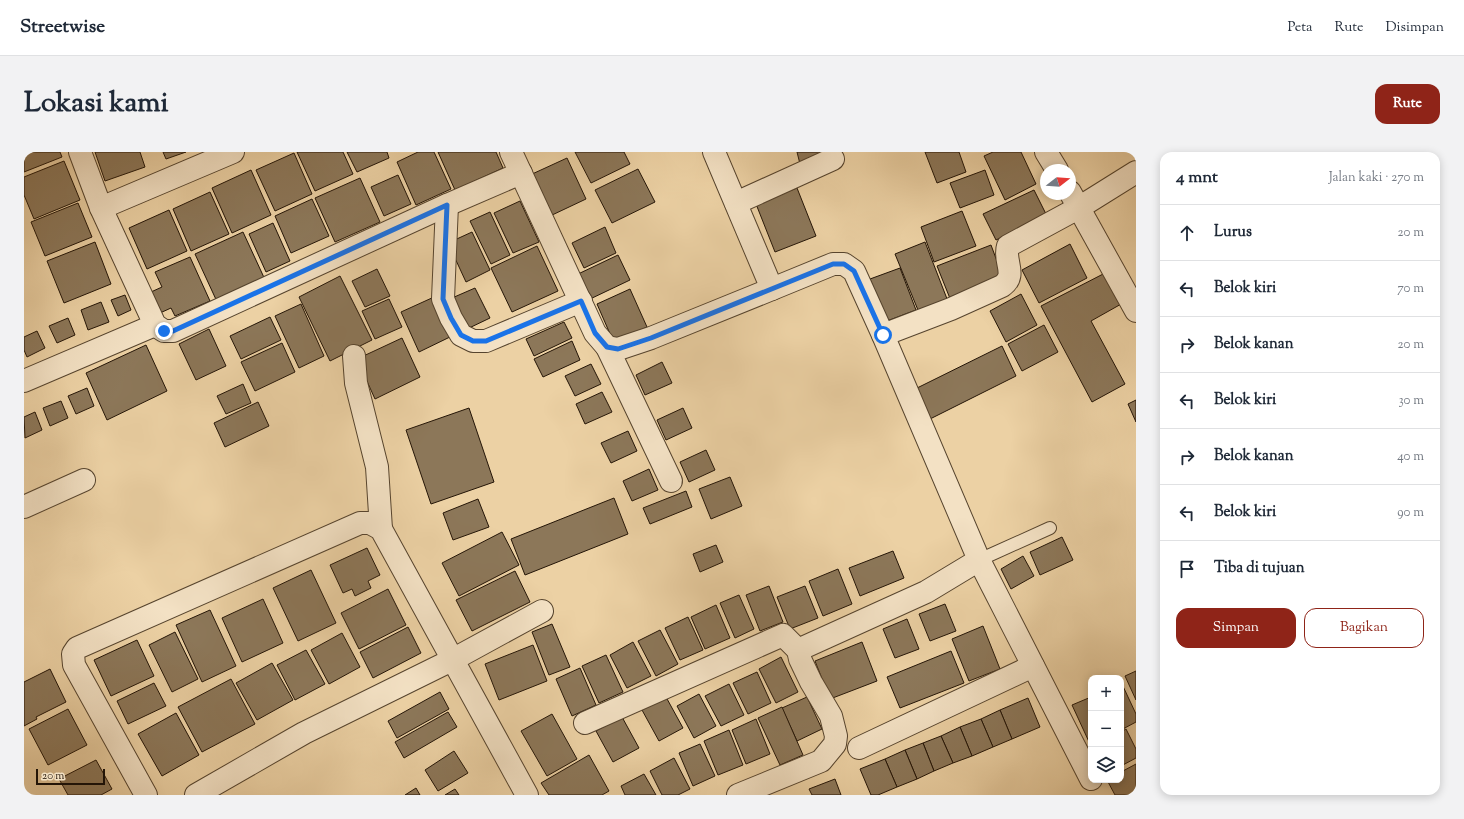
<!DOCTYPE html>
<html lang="id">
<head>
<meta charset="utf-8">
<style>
	:root { --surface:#fff; --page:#f2f2f3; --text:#1f2937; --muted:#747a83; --line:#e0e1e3; --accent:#8f2418 }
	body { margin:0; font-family:"Sorts Mill Goudy",serif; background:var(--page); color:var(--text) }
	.controls { position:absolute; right:12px; bottom:12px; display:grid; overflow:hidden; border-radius:8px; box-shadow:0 2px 10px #0003 }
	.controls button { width:36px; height:36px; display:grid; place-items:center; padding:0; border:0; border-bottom:1px solid var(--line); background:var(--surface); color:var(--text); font:20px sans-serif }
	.compass { position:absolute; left:1016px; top:12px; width:36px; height:36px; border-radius:50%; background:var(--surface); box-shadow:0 2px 10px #0003; rotate:73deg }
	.scale { position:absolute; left:12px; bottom:10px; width:69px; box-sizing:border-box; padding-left:4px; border:2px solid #241507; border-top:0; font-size:11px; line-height:14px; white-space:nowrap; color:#241507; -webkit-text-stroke:3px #f3e1c4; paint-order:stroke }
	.stop { position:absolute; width:12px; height:12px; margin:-9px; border:3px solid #1a73e8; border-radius:50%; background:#fff }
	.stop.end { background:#1a73e8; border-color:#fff; box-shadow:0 1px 4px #0008 }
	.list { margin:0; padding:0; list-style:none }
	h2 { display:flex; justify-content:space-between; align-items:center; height:52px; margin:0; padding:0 16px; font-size:17px }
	h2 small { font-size:13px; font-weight:400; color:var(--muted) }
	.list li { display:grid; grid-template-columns:26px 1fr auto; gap:12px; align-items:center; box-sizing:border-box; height:56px; padding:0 16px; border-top:1px solid var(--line) }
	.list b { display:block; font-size:15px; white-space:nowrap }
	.list em { font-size:13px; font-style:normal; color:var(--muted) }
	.actions { display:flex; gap:8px; padding:12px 16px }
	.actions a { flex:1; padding:9px 0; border:1px solid var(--accent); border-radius:12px; text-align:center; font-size:14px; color:var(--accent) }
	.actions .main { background:var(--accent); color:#fff }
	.icon { flex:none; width:22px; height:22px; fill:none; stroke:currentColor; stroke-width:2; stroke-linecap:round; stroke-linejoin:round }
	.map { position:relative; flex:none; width:1112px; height:643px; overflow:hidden; border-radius:12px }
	header { display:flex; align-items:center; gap:24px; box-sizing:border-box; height:56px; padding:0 20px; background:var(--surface); border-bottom:1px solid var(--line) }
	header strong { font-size:19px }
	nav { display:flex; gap:22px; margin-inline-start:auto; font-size:14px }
	.intro { display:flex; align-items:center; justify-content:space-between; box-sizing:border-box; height:96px; padding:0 24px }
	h1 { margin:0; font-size:28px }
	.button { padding:10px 18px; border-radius:12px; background:var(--accent); color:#fff; font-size:14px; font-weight:700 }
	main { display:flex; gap:24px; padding:0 24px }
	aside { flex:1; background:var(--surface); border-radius:12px; box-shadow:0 2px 10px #0003 }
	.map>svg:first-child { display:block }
	.building { fill:#8c7759; stroke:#241507 }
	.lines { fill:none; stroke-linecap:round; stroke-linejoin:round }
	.lane-casing { stroke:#56442e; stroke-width:14 }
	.street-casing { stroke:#56442e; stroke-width:24 }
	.lane { stroke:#f3e1c4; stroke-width:12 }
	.street { stroke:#f3e1c4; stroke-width:22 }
	.route { stroke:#1a73e8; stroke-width:5 }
</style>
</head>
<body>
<header>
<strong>Streetwise</strong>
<nav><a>Peta</a><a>Rute</a><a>Disimpan</a></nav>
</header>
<div class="intro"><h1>Lokasi kami</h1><a class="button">Rute</a></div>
<main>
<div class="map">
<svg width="1112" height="643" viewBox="0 0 1112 643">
	<rect width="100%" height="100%" fill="#ecd1a4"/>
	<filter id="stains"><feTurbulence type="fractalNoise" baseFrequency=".005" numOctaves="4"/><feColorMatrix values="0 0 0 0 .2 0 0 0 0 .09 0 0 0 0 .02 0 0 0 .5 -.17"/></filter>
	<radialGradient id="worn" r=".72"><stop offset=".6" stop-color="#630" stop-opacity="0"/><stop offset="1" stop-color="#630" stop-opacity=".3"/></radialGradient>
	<g class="building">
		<polygon points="0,0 36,0 38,5 0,20"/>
		<polygon points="71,0 116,0 121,15 81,29"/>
		<polygon points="139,0 162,0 142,7"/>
		<polygon points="273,0 319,0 329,22 291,39"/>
		<polygon points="323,0 363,0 365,6 333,20"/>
		<polygon points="394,0 410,0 427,37 392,53 373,10"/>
		<polygon points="414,0 472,0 479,16 431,38"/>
		<polygon points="551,0 600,0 606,12 567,31"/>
		<polygon points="773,0 797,0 799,5 776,12"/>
		<polygon points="901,0 935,0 942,20 913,31"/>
		<polygon points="969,0 997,0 1012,32 981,48 960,4"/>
		<polygon points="270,1 288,42 251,59 232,18"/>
		<polygon points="543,6 562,47 526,64 506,23"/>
		<polygon points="40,9 56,48 10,67 0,43 0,25"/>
		<polygon points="614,17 631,50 588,71 571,38"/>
		<polygon points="227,18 247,63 208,81 188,36"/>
		<polygon points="961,18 970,43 936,56 926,31"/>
		<polygon points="374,23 387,52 360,64 347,35"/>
		<polygon points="336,26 356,70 311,90 291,46"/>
		<polygon points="773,36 792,84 751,100 732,52"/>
		<polygon points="1010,38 1023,64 972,88 959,62"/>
		<polygon points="186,40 205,82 167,99 149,57"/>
		<polygon points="288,47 305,84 267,101 251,64"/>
		<polygon points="496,49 515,90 489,101 470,61"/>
		<polygon points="54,51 68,85 21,104 7,70"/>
		<polygon points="145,58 163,99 123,117 105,76"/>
		<polygon points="938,59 952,94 910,110 897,75"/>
		<polygon points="466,60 486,103 467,112 446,69"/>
		<polygon points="249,71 266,109 242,120 225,82"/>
		<polygon points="581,75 592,101 560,116 548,91"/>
		<polygon points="219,80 243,132 195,154 171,102"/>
		<polygon points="448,80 466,118 442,130 424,91"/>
		<polygon points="71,90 87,132 40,151 23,109"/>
		<polygon points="901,90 925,152 896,163 871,102"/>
		<polygon points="1046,92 1063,126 1015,151 998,118"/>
		<polygon points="967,93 980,128 927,149 913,114"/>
		<polygon points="513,94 534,139 488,160 467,116"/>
		<polygon points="594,103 606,128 564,148 552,123"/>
		<polygon points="166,105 186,149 151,164 147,156 136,161 127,140 138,135 131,120"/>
		<polygon points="876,116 892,158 863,169 846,127"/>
		<polygon points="353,117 366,144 341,155 328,129"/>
		<polygon points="1083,120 1099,151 1067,169 1101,232 1068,250 1017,154"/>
		<polygon points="316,124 348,188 306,209 275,145"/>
		<polygon points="451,136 466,166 443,177 428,146"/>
		<polygon points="606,137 623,175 590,191 573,152"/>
		<polygon points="997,142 1013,173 982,190 966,159"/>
		<polygon points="101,143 107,158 94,164 87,148"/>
		<polygon points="410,145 428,184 395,200 377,160"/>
		<polygon points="365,147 378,175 351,187 338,159"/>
		<polygon points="77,150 85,170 64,178 57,158"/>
		<polygon points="277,152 300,204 275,216 251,164"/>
		<polygon points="246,165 257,188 217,207 206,184"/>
		<polygon points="44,166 51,183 33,191 25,174"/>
		<polygon points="540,170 548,186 510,204 502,187"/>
		<polygon points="1020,173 1034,200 998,219 984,192"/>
		<polygon points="185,177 202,214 172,228 155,192"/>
		<polygon points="13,179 21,196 3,205 0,198 0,185"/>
		<polygon points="378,186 396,225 351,247 333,207"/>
		<polygon points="548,189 556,208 519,225 510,207"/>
		<polygon points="258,191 271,220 231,239 217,210"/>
		<polygon points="122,193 143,239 83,268 62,221"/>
		<polygon points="978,194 992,224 902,269 887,239"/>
		<polygon points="638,210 648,231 621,243 612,223"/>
		<polygon points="567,212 577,232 551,244 541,224"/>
		<polygon points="219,232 227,251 202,262 193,244"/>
		<polygon points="63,236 70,254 52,262 44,244"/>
		<polygon points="578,240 588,260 561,272 552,252"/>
		<polygon points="1112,248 1112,270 1104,252"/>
		<polygon points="37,249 44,266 26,274 19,256"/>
		<polygon points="234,250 245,274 201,295 190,271"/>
		<polygon points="445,256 470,330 407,352 382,278"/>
		<polygon points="659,256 668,276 642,288 633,268"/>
		<polygon points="11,260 18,278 1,286 0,265"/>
		<polygon points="604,279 613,299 587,311 577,291"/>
		<polygon points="682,298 691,318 665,330 656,310"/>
		<polygon points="625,317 634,338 608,349 599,329"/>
		<polygon points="706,325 718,354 687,367 675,337"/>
		<polygon points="662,339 668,355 626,372 619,356"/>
		<polygon points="590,346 604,382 501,423 487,387"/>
		<polygon points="454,347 465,375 429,388 419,361"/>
		<polygon points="478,380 495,413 435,444 418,411"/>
		<polygon points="1038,385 1049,408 1016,423 1006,400"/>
		<polygon points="692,393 699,410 676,420 669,402"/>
		<polygon points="343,396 356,423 344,429 347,436 331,444 328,437 319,441 306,413"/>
		<polygon points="869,399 880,426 836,444 825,416"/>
		<polygon points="999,404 1010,424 987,437 977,417"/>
		<polygon points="814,417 828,452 799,464 785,429"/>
		<polygon points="287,418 312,471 274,489 249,436"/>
		<polygon points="491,419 506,450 448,479 432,448"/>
		<polygon points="745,434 759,470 736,479 722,443"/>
		<polygon points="781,434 794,466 766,477 753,445"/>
		<polygon points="364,437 382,473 335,497 317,461"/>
		<polygon points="715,443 730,477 711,486 696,451"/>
		<polygon points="239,447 259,491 218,510 198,466"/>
		<polygon points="921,452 932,479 906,489 895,462"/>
		<polygon points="692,453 706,486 681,497 667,465"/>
		<polygon points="186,458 212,514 178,530 152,473"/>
		<polygon points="664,465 679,498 656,508 641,476"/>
		<polygon points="883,467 895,497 871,506 859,477"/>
		<polygon points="528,472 546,515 525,523 508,480"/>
		<polygon points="959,474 976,517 945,529 928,487"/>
		<polygon points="384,475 397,501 349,526 336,500"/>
		<polygon points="636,478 654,512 632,524 614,489"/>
		<polygon points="151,480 174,527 148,540 125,493"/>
		<polygon points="318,481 336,515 305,532 287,498"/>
		<polygon points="113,488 130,524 87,544 70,508"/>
		<polygon points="609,490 627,524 603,536 586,503"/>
		<polygon points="838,490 853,529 806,547 791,509"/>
		<polygon points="509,493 523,529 475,548 461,512"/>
		<polygon points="282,498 301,532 271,548 253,513"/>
		<polygon points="927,499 940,531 876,556 863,525"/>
		<polygon points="582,503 599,540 575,551 558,514"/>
		<polygon points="757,505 774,540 752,551 735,517"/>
		<polygon points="248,511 269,548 233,568 212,531"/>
		<polygon points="556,516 572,553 548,564 532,527"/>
		<polygon points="26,517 42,550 12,565 13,567 0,574 0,530"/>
		<polygon points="1112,519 1112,548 1101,524"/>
		<polygon points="733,520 747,551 724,562 709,531"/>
		<polygon points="207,527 231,572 178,600 154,555"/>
		<polygon points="1097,530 1112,562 1112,570 1097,578"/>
		<polygon points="130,531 142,554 104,572 93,549"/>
		<polygon points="705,532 720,563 697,574 681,544"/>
		<polygon points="416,540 425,557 373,586 364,569"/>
		<polygon points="675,542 692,574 670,586 653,554"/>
		<polygon points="642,545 659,576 635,589 618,558"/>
		<polygon points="783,545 798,577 773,589 758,556"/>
		<polygon points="1067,545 1067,592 1066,592 1048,553"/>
		<polygon points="1004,546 1016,575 988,587 976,558"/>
		<polygon points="758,555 779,603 756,613 734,566"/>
		<polygon points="44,557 63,593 24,613 5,577"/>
		<polygon points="976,558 988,587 969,595 957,567"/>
		<polygon points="424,560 433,575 380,606 371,590"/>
		<polygon points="152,561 175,603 138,624 114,582"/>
		<polygon points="528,562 553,607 523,624 497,579"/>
		<polygon points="598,565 615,596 589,610 572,579"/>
		<polygon points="732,567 746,602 722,612 708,578"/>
		<polygon points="957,567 969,595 948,604 936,575"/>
		<polygon points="936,575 948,604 929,611 917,584"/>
		<polygon points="1102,577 1112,597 1112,606 1097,614 1097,580"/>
		<polygon points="705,578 719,613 694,623 680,589"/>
		<polygon points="917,584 929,611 910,619 899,591"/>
		<polygon points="899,591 910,619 893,627 881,598"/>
		<polygon points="676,592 691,624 669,634 655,601"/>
		<polygon points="881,598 893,627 873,635 861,607"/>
		<polygon points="430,599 444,621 414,639 401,618"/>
		<polygon points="565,603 585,639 578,643 525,643 517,631"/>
		<polygon points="650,606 666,637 654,643 638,643 626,619"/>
		<polygon points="861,607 873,635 854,643 847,643 836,617"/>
		<polygon points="72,608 88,637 77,643 44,643 35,627"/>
		<polygon points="1112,612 1112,643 1091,643 1083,628 1097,628 1097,620"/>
		<polygon points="620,622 632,643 601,643 597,634"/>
		<polygon points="811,627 817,643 788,643 785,637"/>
		<polygon points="392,636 396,643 381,643"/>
		<polygon points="431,637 435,643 421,643"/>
	</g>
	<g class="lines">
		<defs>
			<polyline id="lane" points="955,408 1026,376"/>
			<g id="street">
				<polyline points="56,0 77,56 131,173 140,179 149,179 423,53 497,21"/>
				<polyline points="487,0 571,181 583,195 594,197 627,186 748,137"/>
				<polyline points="690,0 748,137 809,112 820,112 830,119 859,183"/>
				<polyline points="1022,0 1033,18"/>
				<polyline points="1046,40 1112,159"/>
				<polyline points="712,51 809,7"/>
				<polyline points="423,53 419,147 427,166 437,183 449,189 462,189 557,149"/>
				<polyline points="77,56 209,0"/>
				<polyline points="583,195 647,329"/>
				<polyline points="330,204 332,231 353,315 357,377"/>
				<polyline points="0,229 131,173"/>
				<polyline points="0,355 60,328"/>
				<polyline points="561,571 759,483 774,498"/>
				<polyline points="835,596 1009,514"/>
				<path d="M 1067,627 L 955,408 L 859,183 L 927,157 L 978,134 C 994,123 979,109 984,94 L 1056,55 L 1112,20"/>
				<polyline points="122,643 50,513 49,502 53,496 336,371 346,371 357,377 503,643"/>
				<polyline points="172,643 280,581 430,507 518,459"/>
				<polyline points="714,643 797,609 811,592 812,584 807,564 787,530 776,507 774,498 902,440 955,408"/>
			</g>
		</defs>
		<use href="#lane" class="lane-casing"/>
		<use href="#street" class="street-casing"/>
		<use href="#lane" class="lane"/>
		<use href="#street" class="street"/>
	</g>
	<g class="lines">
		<polyline class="route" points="140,179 149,179 423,53 419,147 427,166 437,183 449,189 462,189 557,149 571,181 583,195 594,197 627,186 809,112 820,112 830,119 859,183"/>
	</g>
	<rect width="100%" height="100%" filter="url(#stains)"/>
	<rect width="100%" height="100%" fill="url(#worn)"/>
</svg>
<div class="controls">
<button>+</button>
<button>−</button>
<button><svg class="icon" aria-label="layers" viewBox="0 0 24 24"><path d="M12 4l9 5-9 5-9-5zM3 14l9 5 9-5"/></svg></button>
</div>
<svg class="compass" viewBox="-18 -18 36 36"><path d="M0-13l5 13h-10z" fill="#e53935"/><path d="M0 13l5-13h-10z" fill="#747a83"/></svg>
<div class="scale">20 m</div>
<div class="stop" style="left:859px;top:183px"></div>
<div class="stop end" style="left:140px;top:179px"></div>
</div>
<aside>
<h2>4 mnt<small>Jalan kaki · 270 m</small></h2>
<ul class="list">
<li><svg class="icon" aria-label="ahead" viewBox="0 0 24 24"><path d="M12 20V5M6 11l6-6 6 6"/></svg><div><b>Lurus</b></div><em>20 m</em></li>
<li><svg class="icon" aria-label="left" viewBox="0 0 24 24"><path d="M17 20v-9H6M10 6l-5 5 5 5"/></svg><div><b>Belok kiri</b></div><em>70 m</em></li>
<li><svg class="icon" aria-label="right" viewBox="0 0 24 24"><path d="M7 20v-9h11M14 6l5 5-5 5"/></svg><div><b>Belok kanan</b></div><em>20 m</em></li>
<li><svg class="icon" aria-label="left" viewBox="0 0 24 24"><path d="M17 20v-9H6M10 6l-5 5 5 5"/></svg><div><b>Belok kiri</b></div><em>30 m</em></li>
<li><svg class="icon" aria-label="right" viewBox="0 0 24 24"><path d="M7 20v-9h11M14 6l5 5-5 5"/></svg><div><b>Belok kanan</b></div><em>40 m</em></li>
<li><svg class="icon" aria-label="left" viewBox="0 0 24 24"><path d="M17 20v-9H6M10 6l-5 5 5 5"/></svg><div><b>Belok kiri</b></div><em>90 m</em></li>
<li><svg class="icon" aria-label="arrive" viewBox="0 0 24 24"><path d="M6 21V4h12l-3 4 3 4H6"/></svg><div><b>Tiba di tujuan</b></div></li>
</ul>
<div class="actions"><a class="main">Simpan</a><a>Bagikan</a></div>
</aside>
</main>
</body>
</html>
